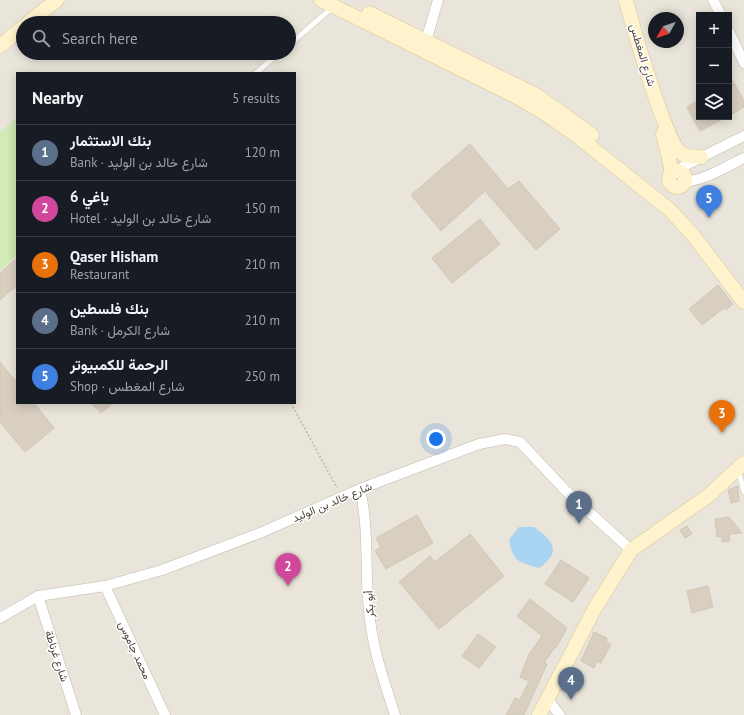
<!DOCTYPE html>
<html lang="en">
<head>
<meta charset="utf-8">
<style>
	:root { --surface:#171b24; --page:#242831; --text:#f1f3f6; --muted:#9ea1a6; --line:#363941; --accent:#1a73e8 }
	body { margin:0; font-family:"PT Sans",Vazirmatn,sans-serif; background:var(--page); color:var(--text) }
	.controls { position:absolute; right:12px; top:12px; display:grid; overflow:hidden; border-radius:0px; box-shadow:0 2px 10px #0003 }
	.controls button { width:36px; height:36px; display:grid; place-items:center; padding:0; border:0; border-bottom:1px solid var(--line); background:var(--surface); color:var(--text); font:20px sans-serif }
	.compass { position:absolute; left:648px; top:12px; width:36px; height:36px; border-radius:50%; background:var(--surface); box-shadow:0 2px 10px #0003; rotate:230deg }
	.you { position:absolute; left:436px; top:439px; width:14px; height:14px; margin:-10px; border:3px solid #fff; border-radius:50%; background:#1a73e8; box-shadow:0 0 0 6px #1a73e833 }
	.badge { display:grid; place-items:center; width:26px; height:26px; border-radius:50%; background:var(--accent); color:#fff; font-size:13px; font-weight:700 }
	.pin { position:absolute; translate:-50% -33px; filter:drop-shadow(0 1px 2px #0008) }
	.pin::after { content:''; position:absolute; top:21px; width:14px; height:12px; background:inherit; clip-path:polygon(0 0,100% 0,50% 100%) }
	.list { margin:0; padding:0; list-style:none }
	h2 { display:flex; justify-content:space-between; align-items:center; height:52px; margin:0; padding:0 16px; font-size:17px }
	h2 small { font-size:13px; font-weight:400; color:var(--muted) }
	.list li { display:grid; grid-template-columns:26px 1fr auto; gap:12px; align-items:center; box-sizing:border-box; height:56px; padding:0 16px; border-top:1px solid var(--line) }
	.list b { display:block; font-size:15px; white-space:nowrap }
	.list p { margin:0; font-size:13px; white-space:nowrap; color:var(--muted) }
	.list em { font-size:13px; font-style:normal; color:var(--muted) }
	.icon { flex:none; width:22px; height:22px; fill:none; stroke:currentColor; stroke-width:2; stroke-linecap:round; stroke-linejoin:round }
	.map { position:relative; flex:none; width:744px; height:715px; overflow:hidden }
	.search { position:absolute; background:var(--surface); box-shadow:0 2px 10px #0003; left:16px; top:16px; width:280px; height:44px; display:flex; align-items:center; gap:10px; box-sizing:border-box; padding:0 14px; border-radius:22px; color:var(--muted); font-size:15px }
	.panel { position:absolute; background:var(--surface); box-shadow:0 2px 10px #0003; left:16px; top:72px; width:280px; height:332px; border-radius:0px }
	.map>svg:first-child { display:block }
	.residential { fill:#eae5da; fill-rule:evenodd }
	.green { fill:#d2eab5 }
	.water { fill:#a9d4f2 }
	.building { fill:#d8cfc1; stroke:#d3c7b4 }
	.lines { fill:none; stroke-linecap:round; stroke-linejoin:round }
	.lane-casing { stroke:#c2bbae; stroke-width:6 }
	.street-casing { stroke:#c2bbae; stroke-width:11 }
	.secondary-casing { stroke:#d6c79b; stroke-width:15 }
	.path { stroke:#c4b79f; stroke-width:1.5; stroke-dasharray:2 2; stroke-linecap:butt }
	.lane { stroke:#fff; stroke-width:5 }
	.street { stroke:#fff; stroke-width:10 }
	.secondary { stroke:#fff3cd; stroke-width:14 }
	.labels { text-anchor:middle; stroke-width:3; stroke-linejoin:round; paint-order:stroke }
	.street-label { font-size:11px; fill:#4b4439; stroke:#fff }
</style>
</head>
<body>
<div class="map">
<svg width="744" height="715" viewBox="0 0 744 715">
	<rect width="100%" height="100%" fill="#f6f3ec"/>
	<path class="residential" d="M 0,0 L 744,0 L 744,715 L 0,715 ZM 699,15 L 729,15 L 729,117 L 699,117 ZM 654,18 L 678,18 L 678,42 L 654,42 ZM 23,23 L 289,23 L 289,53 L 23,53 ZM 17,73 L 295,73 L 295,403 L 17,403 Z"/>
	<polygon class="green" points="17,118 17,255 0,270 0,132"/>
	<path class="water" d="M 519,527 L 534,527 C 553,541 563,551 539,568 C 519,562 513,562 509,540 Z"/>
	<g class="building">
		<polygon points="729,74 744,101 744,107 729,116"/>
		<polygon points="699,100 699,117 726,117 700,131 687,107"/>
		<polygon points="470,144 508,189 519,181 560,229 536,250 485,191 441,231 411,195"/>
		<polygon points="480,219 500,244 452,283 432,258"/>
		<polygon points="17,258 17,285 0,300 0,273"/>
		<polygon points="718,285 733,304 726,310 724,308 702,325 689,309"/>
		<polygon points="0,362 17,383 17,403 34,403 54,428 25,452 0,422"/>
		<polygon points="91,403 113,403 101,413"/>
		<polygon points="738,486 739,501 731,503 728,490"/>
		<polygon points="417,515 433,543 386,569 375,551 381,547 376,538"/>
		<polygon points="729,517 742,533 729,534 730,541 722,542 722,536 717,537 715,519"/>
		<polygon points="687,526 692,534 685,538 680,530"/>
		<polygon points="470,534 504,576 439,629 399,582 430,556 435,562"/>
		<polygon points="561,560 589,578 573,602 545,584"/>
		<polygon points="708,586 713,607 692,613 687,591"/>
		<polygon points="530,599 567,628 556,648 555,647 544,663 547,664 524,715 506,715 515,698 520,700 529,681 520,677 529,654 542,636 517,616"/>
		<polygon points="594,632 607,638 606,642 611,644 601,663 597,661 594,668 581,661"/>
		<polygon points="478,634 496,647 479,668 462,656"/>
		<polygon points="570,674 583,685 575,693 564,685"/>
	</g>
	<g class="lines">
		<defs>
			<g id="lane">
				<polyline points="289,45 333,7"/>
				<polyline points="256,73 279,53"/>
				<polyline points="738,469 744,492"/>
			</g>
			<g id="street">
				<polyline points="713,0 721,15"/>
				<polyline points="729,31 744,63"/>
				<polyline points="426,41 438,0"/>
				<polyline points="681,171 684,166 744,136"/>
				<path d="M 685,181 C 701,182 730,165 744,158"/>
				<path d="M 360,489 C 370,533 364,577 370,620 C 374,653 385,684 395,715"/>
				<polyline points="105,586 165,715"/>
				<polyline points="38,596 76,715"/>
				<polyline points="0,618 38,596 105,586 162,570 260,533 360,489 479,444 505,439 520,442 565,490 631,550"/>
				<polyline points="548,700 560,715"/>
			</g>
			<g id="secondary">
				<polyline points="321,0 513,95 543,112 577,136 670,210 692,234 744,302"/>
				<path d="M 626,0 C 632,24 666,143 681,153 C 686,157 695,157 701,157"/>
				<polyline points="369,13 536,95 592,135"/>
				<polyline points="28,23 57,0"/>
				<polyline points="0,46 23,27"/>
				<polyline points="663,134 672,172"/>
				<circle cx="677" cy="179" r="8"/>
				<polyline points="539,715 595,608 631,550 708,496 744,463"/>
			</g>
		</defs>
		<use href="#lane" class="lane-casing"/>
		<use href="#street" class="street-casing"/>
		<use href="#secondary" class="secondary-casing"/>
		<polyline class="path" points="291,403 337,488"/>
		<use href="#lane" class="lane"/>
		<use href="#street" class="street"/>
		<use href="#secondary" class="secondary"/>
	</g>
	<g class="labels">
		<g class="street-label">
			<text transform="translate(643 55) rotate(73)" y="4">شارع المغطس</text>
			<text transform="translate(332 502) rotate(-23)" y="4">شارع خالد بن الوليد</text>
			<text transform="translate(369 604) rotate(-93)" y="4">أبو بكر</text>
			<text transform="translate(135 650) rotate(65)" y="4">محمد جاموس</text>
			<text transform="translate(57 656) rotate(72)" y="4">شارع غرناطة</text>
		</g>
	</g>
</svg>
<div class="controls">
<button>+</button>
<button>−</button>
<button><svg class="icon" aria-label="layers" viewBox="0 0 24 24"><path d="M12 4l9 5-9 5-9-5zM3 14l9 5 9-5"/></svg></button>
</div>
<svg class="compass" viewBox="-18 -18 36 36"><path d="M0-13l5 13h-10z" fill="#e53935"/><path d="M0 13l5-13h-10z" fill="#9ea1a6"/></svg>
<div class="you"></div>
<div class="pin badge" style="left:579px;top:524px;background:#5c6f8a">1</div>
<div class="pin badge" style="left:288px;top:586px;background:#d1479c">2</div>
<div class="pin badge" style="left:722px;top:433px;background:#e8710a">3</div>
<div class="pin badge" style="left:571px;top:700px;background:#5c6f8a">4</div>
<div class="pin badge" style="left:709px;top:218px;background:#3f7fe0">5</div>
<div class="search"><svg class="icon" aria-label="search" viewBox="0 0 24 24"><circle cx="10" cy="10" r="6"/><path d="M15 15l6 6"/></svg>Search here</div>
<section class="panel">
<h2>Nearby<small>5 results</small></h2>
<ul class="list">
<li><span class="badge" style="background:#5c6f8a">1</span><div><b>بنك الاستثمار</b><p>Bank · شارع خالد بن الوليد</p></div><em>120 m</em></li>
<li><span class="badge" style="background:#d1479c">2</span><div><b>ياغي 6</b><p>Hotel · شارع خالد بن الوليد</p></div><em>150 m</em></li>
<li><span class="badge" style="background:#e8710a">3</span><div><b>Qaser Hisham</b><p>Restaurant</p></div><em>210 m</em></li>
<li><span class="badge" style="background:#5c6f8a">4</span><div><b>بنك فلسطين</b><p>Bank · شارع الكرمل</p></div><em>210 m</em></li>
<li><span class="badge" style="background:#3f7fe0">5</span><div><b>الرحمة للكمبيوتر</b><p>Shop · شارع المغطس</p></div><em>250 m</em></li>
</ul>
</section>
</div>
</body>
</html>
